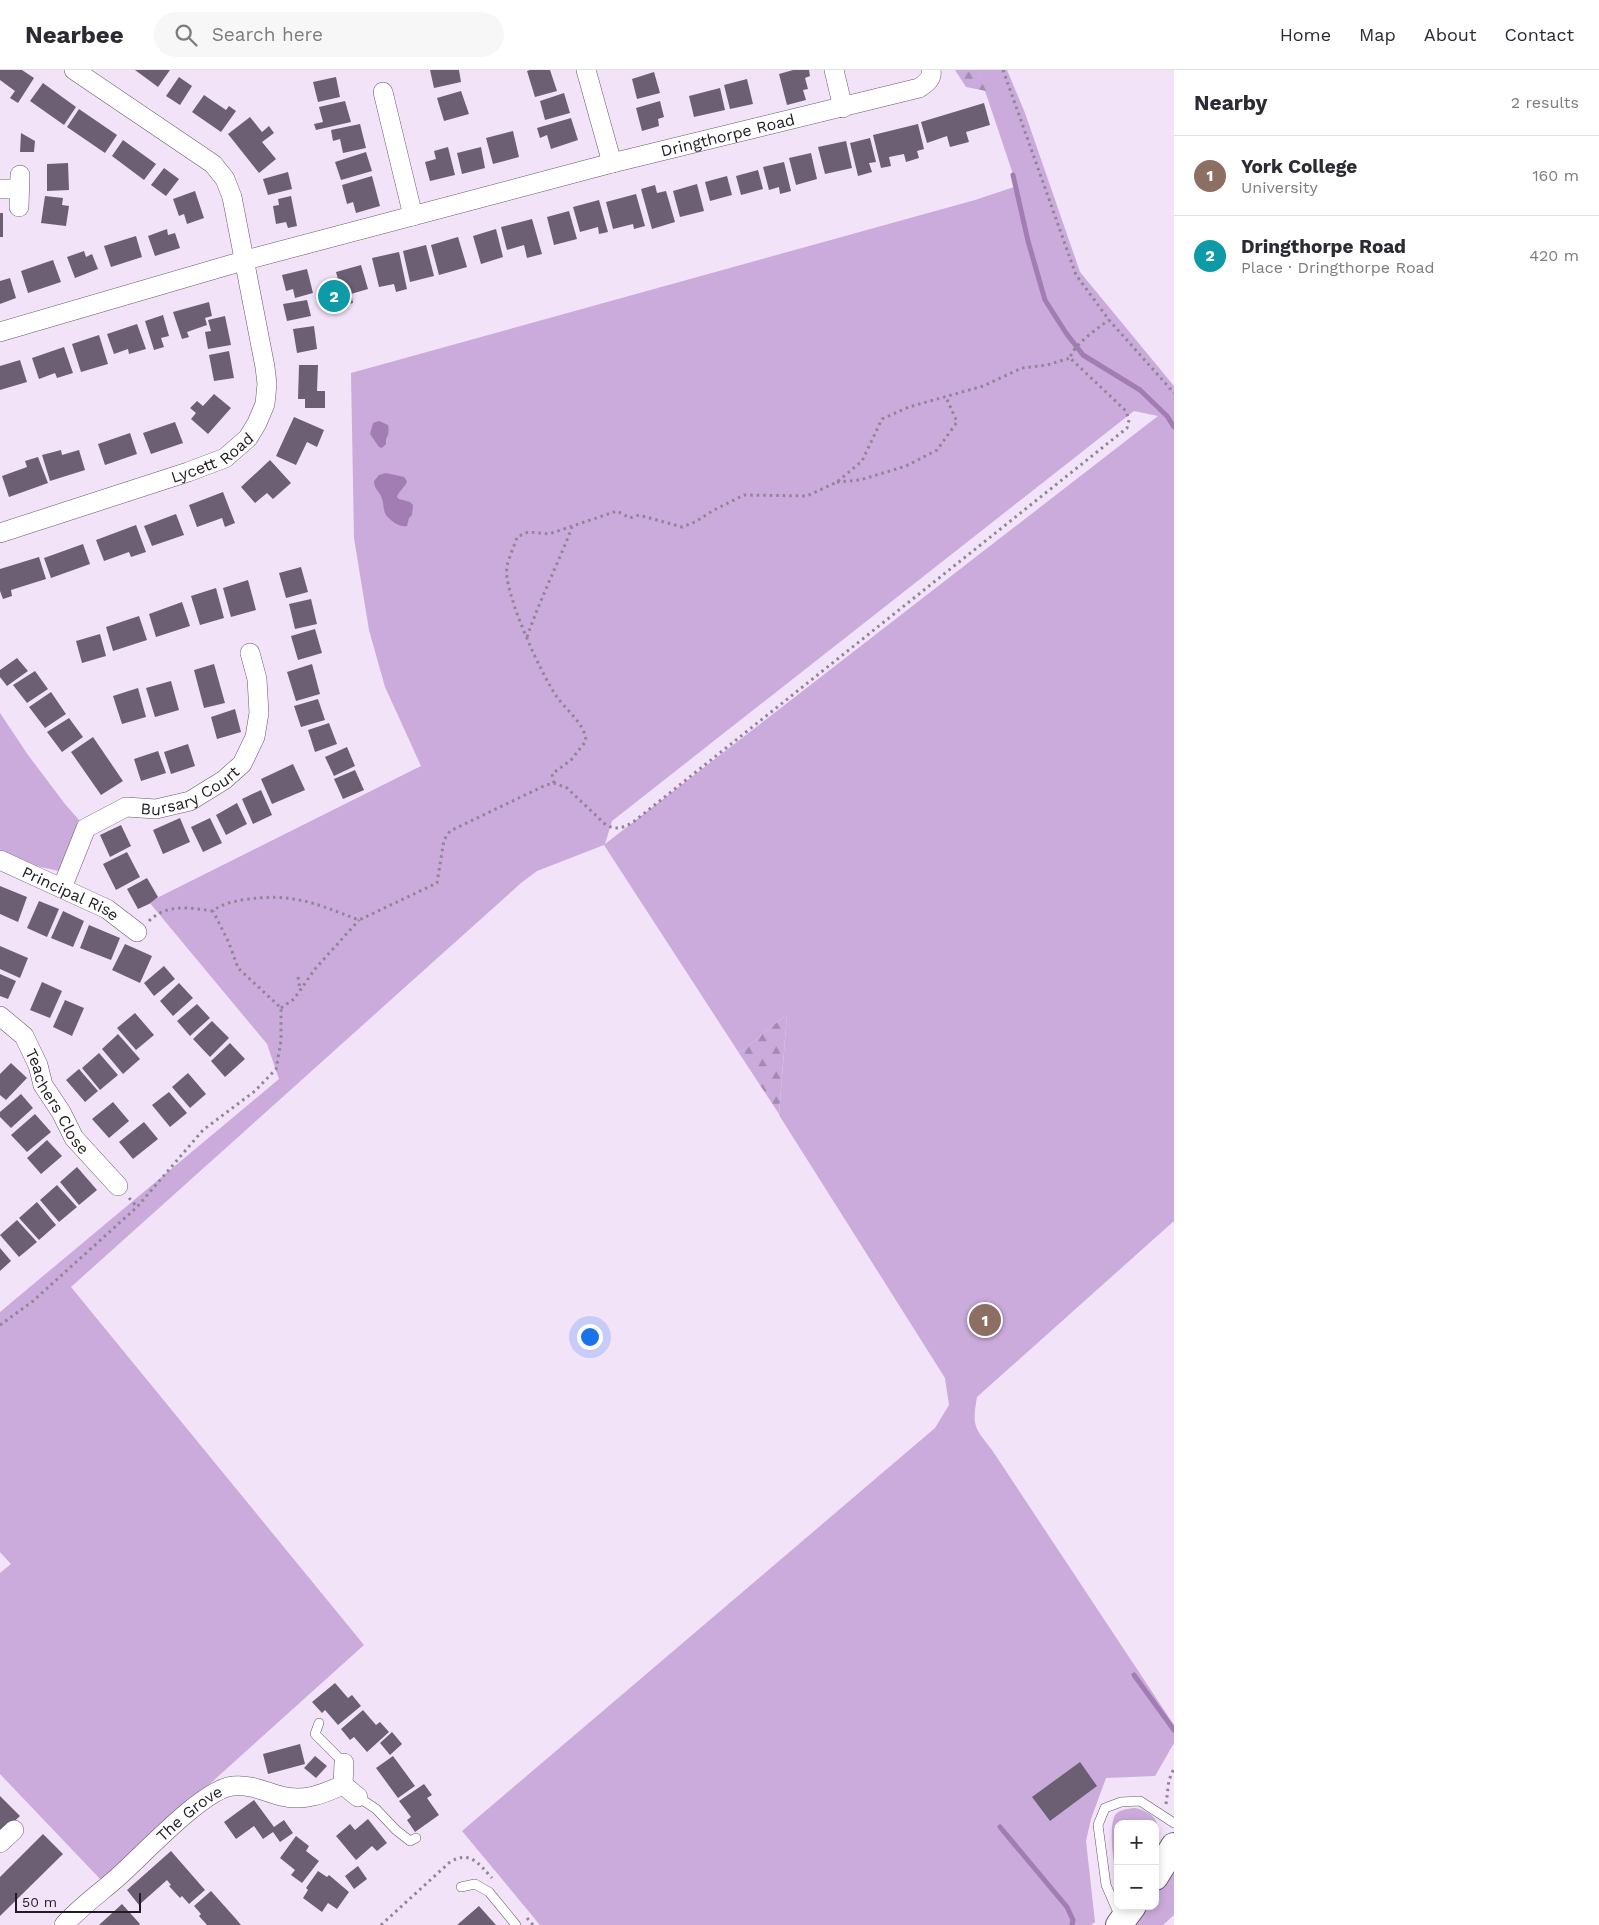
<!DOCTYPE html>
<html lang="en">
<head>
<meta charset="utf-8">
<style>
	:root { --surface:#fff; --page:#f7f7f7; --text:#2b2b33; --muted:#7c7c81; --line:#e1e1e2; --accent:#716902 }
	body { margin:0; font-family:"Work Sans",sans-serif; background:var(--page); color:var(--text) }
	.controls { position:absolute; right:15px; bottom:15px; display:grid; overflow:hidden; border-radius:10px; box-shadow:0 2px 8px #0003 }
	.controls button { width:45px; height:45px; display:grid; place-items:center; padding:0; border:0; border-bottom:1px solid var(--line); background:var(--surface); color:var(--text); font:25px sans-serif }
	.scale { position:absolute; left:15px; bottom:12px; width:126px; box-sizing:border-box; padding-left:5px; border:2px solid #211c24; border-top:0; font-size:14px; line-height:18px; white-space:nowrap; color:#211c24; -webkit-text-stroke:4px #f2e3f9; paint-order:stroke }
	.you { position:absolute; left:589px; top:1266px; width:18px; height:18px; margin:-12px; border:4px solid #fff; border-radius:50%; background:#1a73e8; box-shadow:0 0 0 8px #1a73e833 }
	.badge { display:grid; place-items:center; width:32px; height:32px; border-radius:50%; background:var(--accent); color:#fff; font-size:16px; font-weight:700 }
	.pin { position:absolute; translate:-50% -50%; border:2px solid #fff; box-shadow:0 1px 5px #0006 }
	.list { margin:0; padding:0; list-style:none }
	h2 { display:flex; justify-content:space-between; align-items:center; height:65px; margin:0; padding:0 20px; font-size:21px }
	h2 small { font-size:16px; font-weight:400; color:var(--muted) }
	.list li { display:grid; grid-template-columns:32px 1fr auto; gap:15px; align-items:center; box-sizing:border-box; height:80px; padding:0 20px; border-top:1px solid var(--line) }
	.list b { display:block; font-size:19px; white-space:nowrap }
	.list p { margin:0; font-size:16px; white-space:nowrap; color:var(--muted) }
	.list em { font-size:16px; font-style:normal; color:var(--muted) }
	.icon { flex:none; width:28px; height:28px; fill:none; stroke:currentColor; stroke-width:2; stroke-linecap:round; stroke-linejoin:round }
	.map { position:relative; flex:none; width:1174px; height:1855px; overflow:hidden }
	header { display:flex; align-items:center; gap:30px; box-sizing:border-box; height:70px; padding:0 25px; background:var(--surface); border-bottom:1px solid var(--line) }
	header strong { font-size:24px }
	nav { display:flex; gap:28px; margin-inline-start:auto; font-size:18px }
	.search { width:350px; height:45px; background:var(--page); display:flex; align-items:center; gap:12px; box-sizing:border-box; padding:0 18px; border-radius:28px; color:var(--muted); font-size:19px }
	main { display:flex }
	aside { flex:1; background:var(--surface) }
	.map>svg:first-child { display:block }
	.green { fill:#cbabdb; fill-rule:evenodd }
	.forest { fill:url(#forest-firs) }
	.water { fill:#a27db3 }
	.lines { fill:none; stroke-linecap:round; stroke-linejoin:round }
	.stream { stroke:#a27db3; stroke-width:5 }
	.building { fill:#6c5f73 }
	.lane-casing { stroke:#66596d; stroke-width:10 }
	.street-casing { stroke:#66596d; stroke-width:20 }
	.secondary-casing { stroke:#66596d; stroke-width:28 }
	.path { stroke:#908595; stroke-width:3; stroke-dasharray:2.5 4; stroke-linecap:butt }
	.lane { stroke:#fff; stroke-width:9 }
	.street { stroke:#fff; stroke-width:19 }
	.secondary { stroke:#fff; stroke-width:26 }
	.labels { text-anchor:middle; stroke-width:5; stroke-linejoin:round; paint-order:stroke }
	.street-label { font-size:16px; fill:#211c24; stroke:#f2e3f9 }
</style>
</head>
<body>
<header>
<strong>Nearbee</strong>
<div class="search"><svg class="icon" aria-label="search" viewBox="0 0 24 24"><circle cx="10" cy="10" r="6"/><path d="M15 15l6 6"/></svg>Search here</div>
<nav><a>Home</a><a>Map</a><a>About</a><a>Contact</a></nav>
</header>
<main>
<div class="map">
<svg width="1174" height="1855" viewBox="0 0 1174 1855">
	<defs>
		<pattern id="forest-firs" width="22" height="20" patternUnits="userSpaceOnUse" patternTransform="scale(1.25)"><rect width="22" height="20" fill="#cbabdb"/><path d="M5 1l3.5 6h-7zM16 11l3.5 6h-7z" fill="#a48ab1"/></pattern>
	</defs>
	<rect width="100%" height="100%" fill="#f2e3f9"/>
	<g class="green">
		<path d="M 978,0 L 1007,0 L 1025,43 L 1080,202 L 1174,316 L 1174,1151 L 977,1327 C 972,1356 974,1357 992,1380 L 1174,1655 L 1174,1673 L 1155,1706 L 1106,1708 L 1091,1749 L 1086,1771 L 1095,1852 L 1091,1855 L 540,1855 L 462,1761 L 935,1358 L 949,1335 L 945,1308 L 779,1045 L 787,944 L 739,983 L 604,775 L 537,801 L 521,813 L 71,1217 L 364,1575 L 102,1811 L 0,1704 L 0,1503 L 11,1494 L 0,1482 L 0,1242 L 279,1009 L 267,974 L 149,832 L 421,696 L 385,617 L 369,560 L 354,468 L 351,303 L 975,130 L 1017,116 ZM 1134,341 L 1158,346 L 605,774 L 612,751 Z"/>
		<polygon points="0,643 28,685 65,734 86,758 68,803 0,788"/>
		<path d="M 1135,1738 C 1153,1742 1163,1752 1155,1771 L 1155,1754 L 1118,1754 L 1118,1808 C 1113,1798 1108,1752 1116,1744 C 1121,1739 1128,1739 1135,1738 Z"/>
		<polygon points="1174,1796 1174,1845 1163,1855 1135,1855 1149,1836 1155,1836 1155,1827"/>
	</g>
	<g class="forest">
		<polygon points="955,0 978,0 986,21 966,17"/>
		<polygon points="787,944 779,1044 739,983"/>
	</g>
	<g class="water">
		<path d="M 379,351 L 388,355 C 389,361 389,364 386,369 L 386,374 L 382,378 L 379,377 L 370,364 L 373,353 Z"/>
		<path d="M 386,403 L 404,407 L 407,411 C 406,417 399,420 397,427 L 399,429 L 410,432 L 413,435 L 412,445 L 409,448 L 407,456 C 400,458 391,451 386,445 C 383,440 384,434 382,429 C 380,421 374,420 374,411 L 379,405 Z"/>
	</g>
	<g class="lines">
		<g class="stream">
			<polyline points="1013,105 1028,171 1045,230 1066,263 1083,285 1140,320 1167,346 1174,357"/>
			<polyline points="1134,1605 1174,1660"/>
			<polyline points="1000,1757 1067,1837 1073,1850 1072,1855"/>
		</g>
	</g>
	<g class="building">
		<polygon points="0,0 22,0 34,8 18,33 10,28 15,21 0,10"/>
		<polygon points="135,0 170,0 158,17"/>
		<polygon points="430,0 459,0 461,12 434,18"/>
		<polygon points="530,0 550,0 557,21 535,27 527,1"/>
		<polygon points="793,0 809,0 810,6 805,8 808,19 803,20 806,30 787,35 779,4"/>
		<polygon points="654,2 660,23 637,29 632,9"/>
		<polygon points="179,7 192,16 180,35 166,26"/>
		<polygon points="336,7 340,27 318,32 313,12"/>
		<polygon points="747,9 753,34 730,39 724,15"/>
		<polygon points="43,13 76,37 64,55 30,31"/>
		<polygon points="720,18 725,40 694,47 689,26"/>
		<polygon points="461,21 469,44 444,51 437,28"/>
		<polygon points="564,23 570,43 545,50 540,31"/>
		<polygon points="204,25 226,40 229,36 236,41 221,62 192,42"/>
		<polygon points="345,31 351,52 316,60 314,54 323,52 319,37"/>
		<polygon points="660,31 664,47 658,49 659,56 642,61 636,38"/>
		<polygon points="984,33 990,55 966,62 969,72 950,77 947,66 927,73 921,52"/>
		<polygon points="79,39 117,65 105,83 67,57"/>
		<polygon points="250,47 262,62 269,56 274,63 262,72 276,89 259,103 228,64"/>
		<polygon points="571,48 578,70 551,79 547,65 540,68 537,58"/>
		<polygon points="360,54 366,78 343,83 340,69 333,71 331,60"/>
		<polygon points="918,54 924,79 917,81 919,88 906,92 904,84 889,87 891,96 881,98 873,65"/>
		<polygon points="513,61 519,87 493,94 486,68"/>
		<polygon points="21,63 35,71 34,82 20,82"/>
		<polygon points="870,68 876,92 869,93 872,102 858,106 850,73"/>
		<polygon points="123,70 156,94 144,110 112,86"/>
		<polygon points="846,71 852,98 825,104 818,77"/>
		<polygon points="448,77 455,105 430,111 425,92 436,89 434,81"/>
		<polygon points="481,77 485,98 462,104 457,83"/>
		<polygon points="366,82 372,101 341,110 335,92"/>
		<polygon points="811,83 817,109 796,115 789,88"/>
		<polygon points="784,92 791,121 780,124 779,117 769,120 763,97"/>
		<polygon points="68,93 69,120 47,121 47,94"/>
		<polygon points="164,98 179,109 166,126 151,115"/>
		<polygon points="758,100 763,119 741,125 736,106"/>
		<polygon points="288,102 292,119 268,125 263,109"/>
		<polygon points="372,106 380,136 356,143 353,132 347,134 342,115"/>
		<polygon points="727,106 732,125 710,131 705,112"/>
		<polygon points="697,114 704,141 680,147 673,121"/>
		<polygon points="655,115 657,123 666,121 675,152 652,159 641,119"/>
		<polygon points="195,121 204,148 187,154 184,144 179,146 173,129"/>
		<polygon points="636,124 645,156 634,159 633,154 613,159 606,132"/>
		<polygon points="45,126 63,128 62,135 69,136 66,156 41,153"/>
		<polygon points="291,126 297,156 288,158 286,152 276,154 273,136 279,135 278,129"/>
		<polygon points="599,130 608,162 599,164 598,157 580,162 573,137"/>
		<polygon points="569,141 577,169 554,175 547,147"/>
		<rect x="0" y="143" width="3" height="24"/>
		<polygon points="532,149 542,184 527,188 524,175 507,180 501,157"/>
		<polygon points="167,159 168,165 175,163 180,178 155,186 148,166"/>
		<polygon points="496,159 503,187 481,194 473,166"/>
		<polygon points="136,166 142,187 111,197 104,176"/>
		<polygon points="458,167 467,197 439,205 431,175"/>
		<polygon points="426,175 434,206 410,212 403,181"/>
		<polygon points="84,181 86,187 92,184 98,199 75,208 67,187"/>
		<polygon points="399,182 407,219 396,222 394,214 379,217 372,188"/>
		<polygon points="53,190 61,212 28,223 21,201"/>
		<polygon points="361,195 368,219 351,224 353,233 345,235 336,202"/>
		<polygon points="307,199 313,223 295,228 293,219 286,221 282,205"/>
		<polygon points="10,208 16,228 0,234 0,211"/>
		<polygon points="336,217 340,233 331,235 328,218"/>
		<polygon points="307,230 311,246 287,251 283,234"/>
		<polygon points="209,232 212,246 205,248 207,255 187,262 189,267 182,269 173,242"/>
		<polygon points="163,245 169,266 161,268 164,277 154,280 145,251"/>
		<polygon points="225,246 231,275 208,279 205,262 211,261 208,250"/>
		<polygon points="137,254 146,279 129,284 128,279 114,284 107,264"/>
		<polygon points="314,256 317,279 297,283 293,259"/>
		<polygon points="99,265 108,294 81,302 72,274"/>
		<polygon points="64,277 73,303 57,308 55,303 39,309 32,288"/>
		<polygon points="229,281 234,308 214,311 209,285"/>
		<polygon points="20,290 27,312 0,320 0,296"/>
		<polygon points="299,295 318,295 317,321 325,321 325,338 305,338 305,329 298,329"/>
		<polygon points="214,324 231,338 208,364 191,349 196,343 190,338 197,331 203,336"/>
		<polygon points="294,347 324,360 317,377 307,372 296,395 276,386"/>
		<polygon points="175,352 183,373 151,384 143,363"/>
		<polygon points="130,363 137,384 105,395 98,374"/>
		<polygon points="61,380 62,385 79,380 85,400 50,411 42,385"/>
		<polygon points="38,387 48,413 9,427 2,406 27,397 25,391"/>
		<polygon points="270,390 291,413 273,429 267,423 255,433 241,417"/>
		<polygon points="223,422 235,453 225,457 222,448 197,457 189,435"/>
		<polygon points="176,444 184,465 152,476 144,456"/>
		<polygon points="136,455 146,482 131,487 129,482 104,491 96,470"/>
		<polygon points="83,474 90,494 51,508 44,488"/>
		<polygon points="39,487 46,509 11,520 12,526 3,529 0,521 0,499"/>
		<polygon points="301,497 308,522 286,528 279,503"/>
		<polygon points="248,510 256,540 231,547 223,518"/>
		<polygon points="216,518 224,548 200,555 191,526"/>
		<polygon points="311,529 317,554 295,559 289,534"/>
		<polygon points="182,532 190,556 156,567 149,544"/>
		<polygon points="139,546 147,570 113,581 106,557"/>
		<polygon points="315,559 322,583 298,590 291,566"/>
		<polygon points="100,564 106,586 82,593 76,571"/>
		<polygon points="17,588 28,601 7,616 0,607 0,600"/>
		<polygon points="214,594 225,633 204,638 194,600"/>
		<polygon points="312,594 320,624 296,631 287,602"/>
		<polygon points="35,601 48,619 27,633 13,615"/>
		<polygon points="171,611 179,640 155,647 146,618"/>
		<polygon points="138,618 146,647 122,654 113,626"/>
		<polygon points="51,622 66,644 45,658 29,637"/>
		<polygon points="318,629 325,650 301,657 294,636"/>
		<polygon points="235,639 241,662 217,669 211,647"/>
		<polygon points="69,648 83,667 62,682 47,662"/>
		<polygon points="329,653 337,674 315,682 308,660"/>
		<polygon points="93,667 123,711 101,725 71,682"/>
		<polygon points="188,674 195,696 171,704 164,682"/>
		<polygon points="347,677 355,696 334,706 325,687"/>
		<polygon points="158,681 166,703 141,711 134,689"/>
		<polygon points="293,694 305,720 272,734 261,709"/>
		<polygon points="355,700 364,720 343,729 334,709"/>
		<polygon points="261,720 272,745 253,754 242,729"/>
		<polygon points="237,733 247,754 226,765 216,745"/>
		<polygon points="180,748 190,772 163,784 153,760"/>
		<polygon points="210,748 222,773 203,782 191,757"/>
		<polygon points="121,755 131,776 110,787 100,765"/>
		<polygon points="127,782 140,807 116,820 103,794"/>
		<polygon points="147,808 158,827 149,834 138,839 127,819"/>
		<polygon points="0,816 27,827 18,852 0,844"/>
		<polygon points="39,831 59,839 47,867 27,858"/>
		<polygon points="63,841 84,851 73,877 51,868"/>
		<polygon points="89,855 120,868 111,890 80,878"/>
		<polygon points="125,874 152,886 140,913 112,900"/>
		<polygon points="0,876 28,888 20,908 0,899"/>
		<polygon points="164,896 175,909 154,926 144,913"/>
		<polygon points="0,904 16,911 8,929 0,926"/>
		<polygon points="42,912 62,921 50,948 30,940"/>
		<polygon points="179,913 193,928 173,946 160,931"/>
		<polygon points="65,930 84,938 72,966 53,957"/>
		<polygon points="197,934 210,948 190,966 177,951"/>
		<polygon points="135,943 154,965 136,980 117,958"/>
		<polygon points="212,951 229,968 210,987 193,969"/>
		<polygon points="118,964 140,989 123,1004 102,979"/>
		<polygon points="230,973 245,989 225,1007 211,991"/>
		<polygon points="99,983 118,1005 100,1020 82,998"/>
		<polygon points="11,993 27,1008 6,1030 0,1025 0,1004"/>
		<polygon points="79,999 98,1021 85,1032 66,1010"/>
		<polygon points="188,1003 206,1024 190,1038 172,1017"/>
		<polygon points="169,1022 187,1043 170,1057 152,1035"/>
		<polygon points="21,1024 33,1038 11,1058 0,1047 0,1042"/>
		<polygon points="113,1032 129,1051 109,1068 92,1049"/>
		<polygon points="35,1044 51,1062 27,1082 11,1065"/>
		<polygon points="144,1052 158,1069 133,1089 119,1072"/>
		<polygon points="47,1070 62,1086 41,1104 27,1088"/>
		<polygon points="77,1097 97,1120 79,1135 60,1112"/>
		<polygon points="57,1115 77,1137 59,1152 40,1130"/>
		<polygon points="37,1132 56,1155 39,1170 19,1148"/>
		<polygon points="17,1150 37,1172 19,1187 0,1165"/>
		<polygon points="0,1178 11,1191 0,1201"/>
		<polygon points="335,1613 348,1628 352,1625 361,1636 338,1655 325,1640 322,1643 312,1632"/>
		<polygon points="363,1640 376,1655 380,1652 389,1662 367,1682 354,1667 350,1670 341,1659"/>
		<polygon points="392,1662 402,1674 390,1685 380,1673"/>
		<polygon points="300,1674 305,1694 268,1704 263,1684"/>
		<polygon points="315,1686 327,1696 316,1708 304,1698"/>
		<polygon points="393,1686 415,1716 398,1728 376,1698"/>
		<polygon points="1080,1692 1097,1716 1050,1751 1032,1727"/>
		<polygon points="424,1714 432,1725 427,1728 439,1745 415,1762 407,1750 411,1747 399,1731"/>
		<polygon points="0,1726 20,1746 0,1765"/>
		<polygon points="254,1730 274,1757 284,1750 293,1763 280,1772 273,1762 263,1769 254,1756 236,1769 224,1752"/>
		<polygon points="368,1749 387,1773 377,1781 372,1776 356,1790 336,1766 350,1754 355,1760"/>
		<polygon points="43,1764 63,1784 0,1846 0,1807"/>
		<polygon points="296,1766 309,1776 306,1781 319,1791 302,1813 291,1805 295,1800 280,1788"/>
		<polygon points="171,1781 205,1820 189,1834 182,1826 180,1828 169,1816 171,1815 167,1810 139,1835 127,1820"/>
		<polygon points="358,1796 367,1809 354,1819 345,1806"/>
		<polygon points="318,1801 327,1807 329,1805 349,1822 337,1839 328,1833 322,1842 303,1828 308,1820 306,1818"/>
		<polygon points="211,1821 236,1849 241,1855 207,1855 199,1846 201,1844 194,1836"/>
		<polygon points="122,1834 140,1854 139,1855 99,1855"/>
		<polygon points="479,1836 496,1855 457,1855"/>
	</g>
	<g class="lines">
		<defs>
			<g id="lane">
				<polyline points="319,1653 315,1664 344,1693"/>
				<polyline points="358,1727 376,1739 396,1760 410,1771 416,1768"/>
				<polyline points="461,1817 475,1814 489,1822 516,1855"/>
				<polyline points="1120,1847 1106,1815 1098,1755 1105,1738 1121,1732 1140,1731 1174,1753"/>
			</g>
			<g id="street">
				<polyline points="586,0 612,93"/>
				<polyline points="834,0 843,38"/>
				<polyline points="383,22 413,146"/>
				<polyline points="0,119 19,119"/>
				<polyline points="19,137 20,105"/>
				<path id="s1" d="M 0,262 L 250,189 L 612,93 L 919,18 C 925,14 933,9 931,0"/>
				<path id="s2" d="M 0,463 L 188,402 L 225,388 L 248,368 L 257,353 L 265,334 L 267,314 L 265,297 L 232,127 L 225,109 L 213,94 L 74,0"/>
				<path id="s3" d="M 0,790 L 107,839 L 137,862"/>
				<path id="s4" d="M 62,818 L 86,758 L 126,737 L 156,739 L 190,731 L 224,710 L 242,694 L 255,667 L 259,643 L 257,609 L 250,583"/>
				<path id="s5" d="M 0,946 L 24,966 L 38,995 L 43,1015 L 61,1042 L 74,1068 L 118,1116"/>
				<polyline points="343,1715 358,1727"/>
				<polyline points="0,1773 14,1760"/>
				<path id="s6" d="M 64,1855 C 80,1837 100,1823 118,1807 C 142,1786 204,1718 233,1716 C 251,1714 265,1722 281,1726 C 304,1732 323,1724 343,1715 L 344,1693"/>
			</g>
			<g id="secondary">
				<polyline points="1155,1807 1174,1776"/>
				<polyline points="1119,1855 1133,1836"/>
			</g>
		</defs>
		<use href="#lane" class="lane-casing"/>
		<use href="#street" class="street-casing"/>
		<use href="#secondary" class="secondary-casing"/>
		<g class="path">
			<polyline points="1003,0 1076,205 1109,250 1174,323"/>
			<polyline points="837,412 860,410 906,396 937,380 957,352 946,327"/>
			<path d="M 527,567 C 540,529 558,494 572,457"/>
			<path d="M 554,713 L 552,704 L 571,690 L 586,671 C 585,654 567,641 557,627 C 542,606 502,520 507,496 C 509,487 514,477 517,467 L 528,462 L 549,464 L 617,441 L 630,448 L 639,445 L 682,457 L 695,452 L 714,440 L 744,425 L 807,426 L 837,412 L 862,391 L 882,349 L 909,337 L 983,316 L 1022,298 L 1047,295 L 1070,288"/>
			<path d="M 149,851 C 167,833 190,838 213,841 C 221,834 232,832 242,830 C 292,822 314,833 359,850 L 437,813 L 444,770 L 450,761 L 546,715 L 554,713 L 567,718 L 606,755 C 616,760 622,758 632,753 L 1127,358 L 1129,350 L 1126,341 L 1070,288 C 1073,275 1098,258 1109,250"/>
			<polyline points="298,907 300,919"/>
			<polyline points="281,938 294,929 315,899 359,850"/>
			<polyline points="129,1128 137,1137"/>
			<polyline points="0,1255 33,1231 137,1137 203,1060 255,1021 276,999 281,971 281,938 238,898 229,873 213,841"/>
			<polyline points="1166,1734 1169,1710 1174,1698"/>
			<polyline points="527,1848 533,1855"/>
			<path d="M 381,1855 L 450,1792 C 470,1780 478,1793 492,1808"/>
		</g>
		<use href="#lane" class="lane"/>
		<use href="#street" class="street"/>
		<use href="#secondary" class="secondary"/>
	</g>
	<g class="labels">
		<g class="street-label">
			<text dy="6" stroke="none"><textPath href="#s1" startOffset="754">Dringthorpe Road</textPath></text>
			<text dy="6" stroke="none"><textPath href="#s2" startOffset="226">Lycett Road</textPath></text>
			<text dy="6" stroke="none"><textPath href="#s4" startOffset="178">Bursary Court</textPath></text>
			<text dy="6" stroke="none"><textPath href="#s3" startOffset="78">Principal Rise</textPath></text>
			<text dy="6" stroke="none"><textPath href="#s5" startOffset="105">Teachers Close</textPath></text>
			<text dy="6" stroke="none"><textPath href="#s6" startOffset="168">The Grove</textPath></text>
		</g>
	</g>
</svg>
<div class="controls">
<button>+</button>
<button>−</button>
</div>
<div class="scale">50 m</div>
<div class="you"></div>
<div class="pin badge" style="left:985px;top:1250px;background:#8d6e63">1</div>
<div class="pin badge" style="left:334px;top:226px;background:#0f9aa8">2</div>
</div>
<aside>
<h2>Nearby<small>2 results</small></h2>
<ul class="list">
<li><span class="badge" style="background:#8d6e63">1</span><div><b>York College</b><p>University</p></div><em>160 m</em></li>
<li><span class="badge" style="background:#0f9aa8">2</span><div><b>Dringthorpe Road</b><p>Place · Dringthorpe Road</p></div><em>420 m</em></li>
</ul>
</aside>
</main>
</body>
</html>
